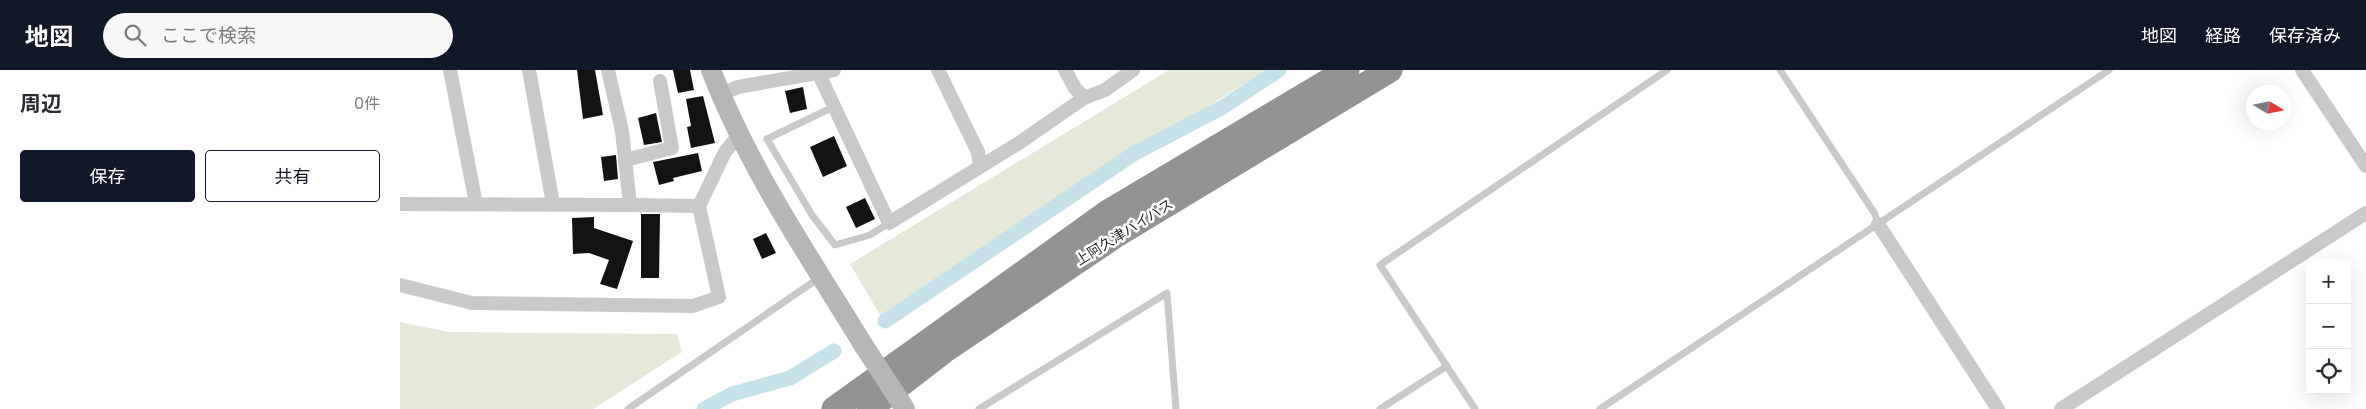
<!DOCTYPE html>
<html lang="ja">
<head>
<meta charset="utf-8">
<style>
	:root { --surface:#fff; --page:#f7f7f7; --text:#2b2b33; --muted:#7c7c81; --line:#e1e1e2; --accent:#111827 }
	body { margin:0; font-family:Poppins,"Noto Sans JP",sans-serif; background:var(--page); color:var(--text) }
	.controls { position:absolute; right:15px; bottom:15px; display:grid; overflow:hidden; border-radius:5px; box-shadow:0 5px 20px #0002 }
	.controls button { width:45px; height:45px; display:grid; place-items:center; padding:0; border:0; border-bottom:1px solid var(--line); background:var(--surface); color:var(--text); font:25px sans-serif }
	.compass { position:absolute; left:1846px; top:15px; width:45px; height:45px; border-radius:50%; background:var(--surface); box-shadow:0 5px 20px #0002; rotate:100deg }
	.list { margin:0; padding:0; list-style:none }
	h2 { display:flex; justify-content:space-between; align-items:center; height:65px; margin:0; padding:0 20px; font-size:21px }
	h2 small { font-size:16px; font-weight:400; color:var(--muted) }
	.actions { display:flex; gap:10px; padding:15px 20px }
	.actions a { flex:1; padding:11px 0; border:1px solid var(--accent); border-radius:5px; text-align:center; font-size:18px; color:var(--accent) }
	.actions .main { background:var(--accent); color:#fff }
	.icon { flex:none; width:28px; height:28px; fill:none; stroke:currentColor; stroke-width:2; stroke-linecap:round; stroke-linejoin:round }
	.map { position:relative; flex:none; width:1966px; height:339px; overflow:hidden }
	header { display:flex; align-items:center; gap:30px; box-sizing:border-box; height:70px; padding:0 25px; background:var(--accent); color:#fff }
	header strong { font-size:24px }
	nav { display:flex; gap:28px; margin-inline-start:auto; font-size:18px }
	.search { width:350px; height:45px; background:var(--page); display:flex; align-items:center; gap:12px; box-sizing:border-box; padding:0 18px; border-radius:28px; color:var(--muted); font-size:19px }
	main { display:flex }
	aside { flex:1; background:var(--surface) }
	.map>svg:first-child { display:block }
	.green { fill:#e5e9da }
	.lines { fill:none; stroke-linecap:round; stroke-linejoin:round }
	.canal { stroke:#c7e1e9; stroke-width:15 }
	.building { fill:#131313 }
	.lane { stroke:#c9c9c9; stroke-width:7 }
	.street { stroke:#c9c9c9; stroke-width:14 }
	.secondary { stroke:#b6b6b6; stroke-width:20 }
	.highway { stroke:#939393; stroke-width:25 }
	.secondary-bridge { stroke:#b6b6b6; stroke-width:20 }
	.labels { text-anchor:middle; stroke-width:5; stroke-linejoin:round; paint-order:stroke }
	.street-label { font-size:14px; fill:#2c2c2c; stroke:#fff }
</style>
</head>
<body>
<header>
<strong>地図</strong>
<div class="search"><svg class="icon" aria-label="search" viewBox="0 0 24 24"><circle cx="10" cy="10" r="6"/><path d="M15 15l6 6"/></svg>ここで検索</div>
<nav><a>地図</a><a>経路</a><a>保存済み</a></nav>
</header>
<main>
<aside>
<h2>周辺<small>0件</small></h2>
<ul class="list">
</ul>
<div class="actions"><a class="main">保存</a><a>共有</a></div>
</aside>
<div class="map">
<svg width="1966" height="339" viewBox="0 0 1966 339">
	<rect width="100%" height="100%" fill="#fff"/>
	<g class="green">
		<polygon points="769,0 866,0 629,148 481,247 450,194"/>
		<polygon points="0,252 49,262 277,264 282,282 193,339 0,339"/>
	</g>
	<g class="lines">
		<g class="canal">
			<polyline points="485,251 735,83 823,37 879,0"/>
			<polyline points="304,339 332,324 390,308 434,281"/>
		</g>
	</g>
	<g class="building">
		<polygon points="177,0 195,0 203,45 183,49"/>
		<polygon points="273,0 290,0 294,20 278,23"/>
		<polygon points="403,17 407,39 390,43 385,21"/>
		<polygon points="303,26 315,73 291,78 287,57 291,56 286,29"/>
		<polygon points="256,43 262,72 244,75 238,48"/>
		<polygon points="434,66 447,96 423,107 410,77"/>
		<polygon points="298,83 302,101 273,108 274,111 259,115 253,92"/>
		<polygon points="216,85 218,109 204,111 201,87"/>
		<polygon points="465,128 475,149 456,158 446,137"/>
		<polygon points="241,144 260,144 259,208 241,208"/>
		<polygon points="194,147 194,158 233,171 217,219 200,214 209,190 189,183 173,184 172,148"/>
		<polygon points="366,163 376,183 362,189 353,169"/>
	</g>
	<g class="lines">
		<g class="lane">
			<polyline points="1380,0 1475,144 1478,154"/>
			<polyline points="433,37 367,69 412,145 435,175 470,165 489,153"/>
			<polyline points="228,339 419,208"/>
			<polyline points="579,339 767,223 776,339"/>
			<polyline points="980,339 1047,296"/>
			<polyline points="1075,339 980,195 1267,0"/>
			<polyline points="1200,339 1709,0"/>
		</g>
		<g class="street">
			<polyline points="50,0 76,134"/>
			<polyline points="129,0 153,134"/>
			<polyline points="417,0 489,153 619,73 684,28"/>
			<polyline points="538,0 578,82 580,95"/>
			<polyline points="665,0 675,18 684,28 705,20 733,0"/>
			<polyline points="1902,0 1966,96"/>
			<polyline points="321,24 338,17 434,0"/>
			<polyline points="225,90 272,78 260,11"/>
			<polyline points="0,134 230,135 222,61 208,0"/>
			<polyline points="230,135 299,136"/>
			<polyline points="1478,154 1598,339"/>
			<polyline points="0,215 72,233 293,236 319,227 299,136 325,82 339,65"/>
			<polyline points="1661,339 1966,143"/>
		</g>
		<path class="secondary" d="M 311,0 C 349,99 409,186 464,276"/>
		<g class="highway">
			<polyline points="434,339 708,142 947,0"/>
			<polyline points="469,339 544,281 718,164 990,0"/>
		</g>
		<polyline class="secondary-bridge" points="464,276 505,339"/>
	</g>
	<g class="labels">
		<g class="street-label">
			<text transform="translate(724 162) rotate(-32)" y="5">上阿久津バイパス</text>
		</g>
	</g>
</svg>
<div class="controls">
<button>+</button>
<button>−</button>
<button><svg class="icon" aria-label="locate" viewBox="0 0 24 24"><circle cx="12" cy="12" r="6"/><path d="M12 2v4M12 18v4M2 12h4M18 12h4"/></svg></button>
</div>
<svg class="compass" viewBox="-18 -18 36 36"><path d="M0-13l5 13h-10z" fill="#e53935"/><path d="M0 13l5-13h-10z" fill="#7c7c81"/></svg>
</div>
</main>
</body>
</html>
